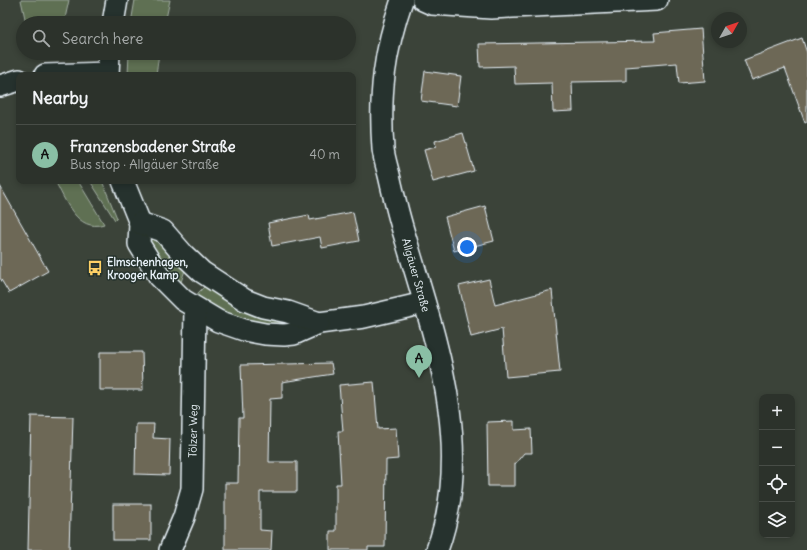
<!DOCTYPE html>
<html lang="en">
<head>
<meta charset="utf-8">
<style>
	:root { --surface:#2c322b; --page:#343a33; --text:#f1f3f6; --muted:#a6aaa9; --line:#484d47; --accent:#8abfa5 }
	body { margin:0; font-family:Delius,sans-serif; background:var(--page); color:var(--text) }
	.controls { position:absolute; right:12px; bottom:12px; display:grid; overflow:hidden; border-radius:8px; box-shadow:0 2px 6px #0003 }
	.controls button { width:36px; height:36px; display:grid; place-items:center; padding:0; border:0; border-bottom:1px solid var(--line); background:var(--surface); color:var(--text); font:20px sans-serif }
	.compass { position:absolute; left:711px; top:12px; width:36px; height:36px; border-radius:50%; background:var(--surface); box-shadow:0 2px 6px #0003; rotate:50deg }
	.you { position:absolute; left:467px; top:247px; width:14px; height:14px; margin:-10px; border:3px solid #fff; border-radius:50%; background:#1a73e8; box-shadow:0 0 0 6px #1a73e833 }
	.badge { display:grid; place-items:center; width:26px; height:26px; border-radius:50%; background:var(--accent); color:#111; font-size:13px; font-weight:700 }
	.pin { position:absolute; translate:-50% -33px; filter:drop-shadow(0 1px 2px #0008) }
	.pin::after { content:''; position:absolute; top:21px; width:14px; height:12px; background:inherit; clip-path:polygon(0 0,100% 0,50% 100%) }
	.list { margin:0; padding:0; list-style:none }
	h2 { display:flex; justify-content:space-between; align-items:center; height:52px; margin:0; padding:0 16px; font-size:17px }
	h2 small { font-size:13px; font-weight:400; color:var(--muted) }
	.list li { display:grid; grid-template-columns:26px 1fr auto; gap:12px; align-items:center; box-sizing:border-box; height:60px; padding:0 16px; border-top:1px solid var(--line) }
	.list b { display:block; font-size:15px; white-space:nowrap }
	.list p { margin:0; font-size:13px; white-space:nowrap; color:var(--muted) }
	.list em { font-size:13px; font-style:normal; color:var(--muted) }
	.icon { flex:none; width:22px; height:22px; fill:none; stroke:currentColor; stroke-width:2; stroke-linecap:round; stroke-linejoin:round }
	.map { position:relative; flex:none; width:807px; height:550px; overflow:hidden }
	.search { position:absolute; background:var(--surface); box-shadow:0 2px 6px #0003; left:16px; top:16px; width:340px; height:44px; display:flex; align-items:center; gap:10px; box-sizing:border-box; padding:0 14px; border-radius:22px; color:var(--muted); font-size:15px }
	.panel { position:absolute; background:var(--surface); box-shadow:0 2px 6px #0003; left:16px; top:72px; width:340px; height:112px; border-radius:8px }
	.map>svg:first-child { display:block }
	.green { fill:#5f7052; stroke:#a4b0a5 }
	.building { fill:#6d6756; stroke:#e8f1f8 }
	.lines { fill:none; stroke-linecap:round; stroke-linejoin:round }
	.street-casing { stroke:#e8f1f8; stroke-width:24 }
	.street { stroke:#26332d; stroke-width:21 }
	.labels { text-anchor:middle; stroke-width:3; stroke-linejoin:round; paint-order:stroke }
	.poi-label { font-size:11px; font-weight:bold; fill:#e8f1f8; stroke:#26332d; text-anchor:start }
	.street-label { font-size:11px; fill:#e8f1f8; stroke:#26332d }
</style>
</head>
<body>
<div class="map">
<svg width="807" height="550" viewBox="0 0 807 550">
	<rect width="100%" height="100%" fill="#3b4339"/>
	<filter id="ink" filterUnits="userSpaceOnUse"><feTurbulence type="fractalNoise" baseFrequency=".025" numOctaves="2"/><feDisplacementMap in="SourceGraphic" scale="8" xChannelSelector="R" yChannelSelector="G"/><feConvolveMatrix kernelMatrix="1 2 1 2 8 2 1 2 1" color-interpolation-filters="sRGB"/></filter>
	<g filter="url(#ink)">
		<g class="green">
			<polygon points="21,0 69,0 64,23 26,23"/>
			<polygon points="135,0 170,0 165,23 131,23"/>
			<polygon points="129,53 159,53 156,75 128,75"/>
			<path d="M 55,181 L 78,181 L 104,224 C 77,233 65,199 55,181 Z"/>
			<polygon points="90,181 102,181 117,218 115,220"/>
			<polygon points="145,225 185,270 181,282 178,284 158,259 143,227"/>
			<polygon points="205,286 290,323 290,325 283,327 227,318 197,298 198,293"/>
		</g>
		<g class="building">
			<polygon points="701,29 705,81 679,83 677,63 626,67 626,81 572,82 573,111 553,112 552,83 515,84 514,66 480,67 479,44 655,41 654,33"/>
			<polygon points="802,38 807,53 807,122 805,123 785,68 752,80 744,60"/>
			<polygon points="425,71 461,76 457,106 421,101"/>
			<polygon points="463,133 474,171 433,182 424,150 436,147 435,141"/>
			<polygon points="0,186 48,271 9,293 0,278"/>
			<polygon points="485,206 494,241 454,251 445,217"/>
			<polygon points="353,212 359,241 322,248 320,237 272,246 268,223 309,215 310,220"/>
			<polygon points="489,279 495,305 552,290 560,372 506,377 502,329 471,337 459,286"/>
			<polygon points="100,352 142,352 143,390 100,390"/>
			<polygon points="331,363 333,374 282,382 282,398 270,399 269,462 297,462 297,492 260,492 260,530 272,531 271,550 225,550 225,483 238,483 239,418 243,418 241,365"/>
			<polygon points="374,382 378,429 396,428 398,459 386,460 385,547 368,547 368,550 330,550 330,531 336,531 336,484 341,484 338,431 343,431 339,385"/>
			<polygon points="31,416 73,417 69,550 28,550"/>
			<polygon points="514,421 514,430 531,429 532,453 524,453 515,464 515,486 488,486 487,422"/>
			<polygon points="136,424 154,424 153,438 170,439 169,475 135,474"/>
			<rect x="113" y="504" width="38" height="36"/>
		</g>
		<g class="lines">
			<defs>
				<g id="street">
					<path d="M 402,0 C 384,52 379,94 383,149 C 384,158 387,167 389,175 C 394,197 399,218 406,240 C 435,339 475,447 437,550"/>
					<polyline points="423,0 432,4 491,8 657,0"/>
					<polyline points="113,23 117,0"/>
					<polyline points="45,75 108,73"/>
					<polyline points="108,75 109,53"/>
					<polyline points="0,86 19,80"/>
					<polyline points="123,181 140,223 139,244 159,276 183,300 218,321 244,330 265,334 284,335 294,334 319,323 364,317 424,303"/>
					<polyline points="140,223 163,231 183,254 202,272 245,300 263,307 288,312 319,323"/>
					<polyline points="170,550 184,517 192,489 195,309"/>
				</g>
			</defs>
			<use href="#street" class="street-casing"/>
			<use href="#street" class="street"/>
		</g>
	</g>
	<defs>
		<symbol id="bus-bare" viewBox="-9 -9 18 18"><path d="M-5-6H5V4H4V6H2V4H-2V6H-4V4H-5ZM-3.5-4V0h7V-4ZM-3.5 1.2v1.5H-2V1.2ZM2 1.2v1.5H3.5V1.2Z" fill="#ffd166" stroke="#26332d" stroke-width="2.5" paint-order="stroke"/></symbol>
	</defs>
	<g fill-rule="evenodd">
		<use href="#bus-bare" x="84" y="257" width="22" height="22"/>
	</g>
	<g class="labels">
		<g class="poi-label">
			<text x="107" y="266">Elmschenhagen,<tspan x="107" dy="13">Krooger Kamp</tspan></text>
		</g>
		<g class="street-label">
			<text transform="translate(416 275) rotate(74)" y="4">Allgäuer Straße</text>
			<text transform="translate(193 431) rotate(-89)" y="4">Tölzer Weg</text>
		</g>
	</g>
</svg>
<div class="controls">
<button>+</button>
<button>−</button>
<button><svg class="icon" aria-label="locate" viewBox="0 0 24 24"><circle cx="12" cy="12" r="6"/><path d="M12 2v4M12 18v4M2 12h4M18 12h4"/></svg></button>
<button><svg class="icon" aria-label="layers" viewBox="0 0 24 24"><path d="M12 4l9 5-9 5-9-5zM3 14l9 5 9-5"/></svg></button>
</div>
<svg class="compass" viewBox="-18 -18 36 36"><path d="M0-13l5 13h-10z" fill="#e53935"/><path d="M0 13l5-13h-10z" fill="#a6aaa9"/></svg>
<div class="you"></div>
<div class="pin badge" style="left:419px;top:378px">A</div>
<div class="search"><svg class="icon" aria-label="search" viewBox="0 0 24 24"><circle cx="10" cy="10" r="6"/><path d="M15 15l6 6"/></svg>Search here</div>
<section class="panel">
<h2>Nearby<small></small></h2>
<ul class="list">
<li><span class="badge">A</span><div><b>Franzensbadener Straße</b><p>Bus stop · Allgäuer Straße</p></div><em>40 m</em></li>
</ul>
</section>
</div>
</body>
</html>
